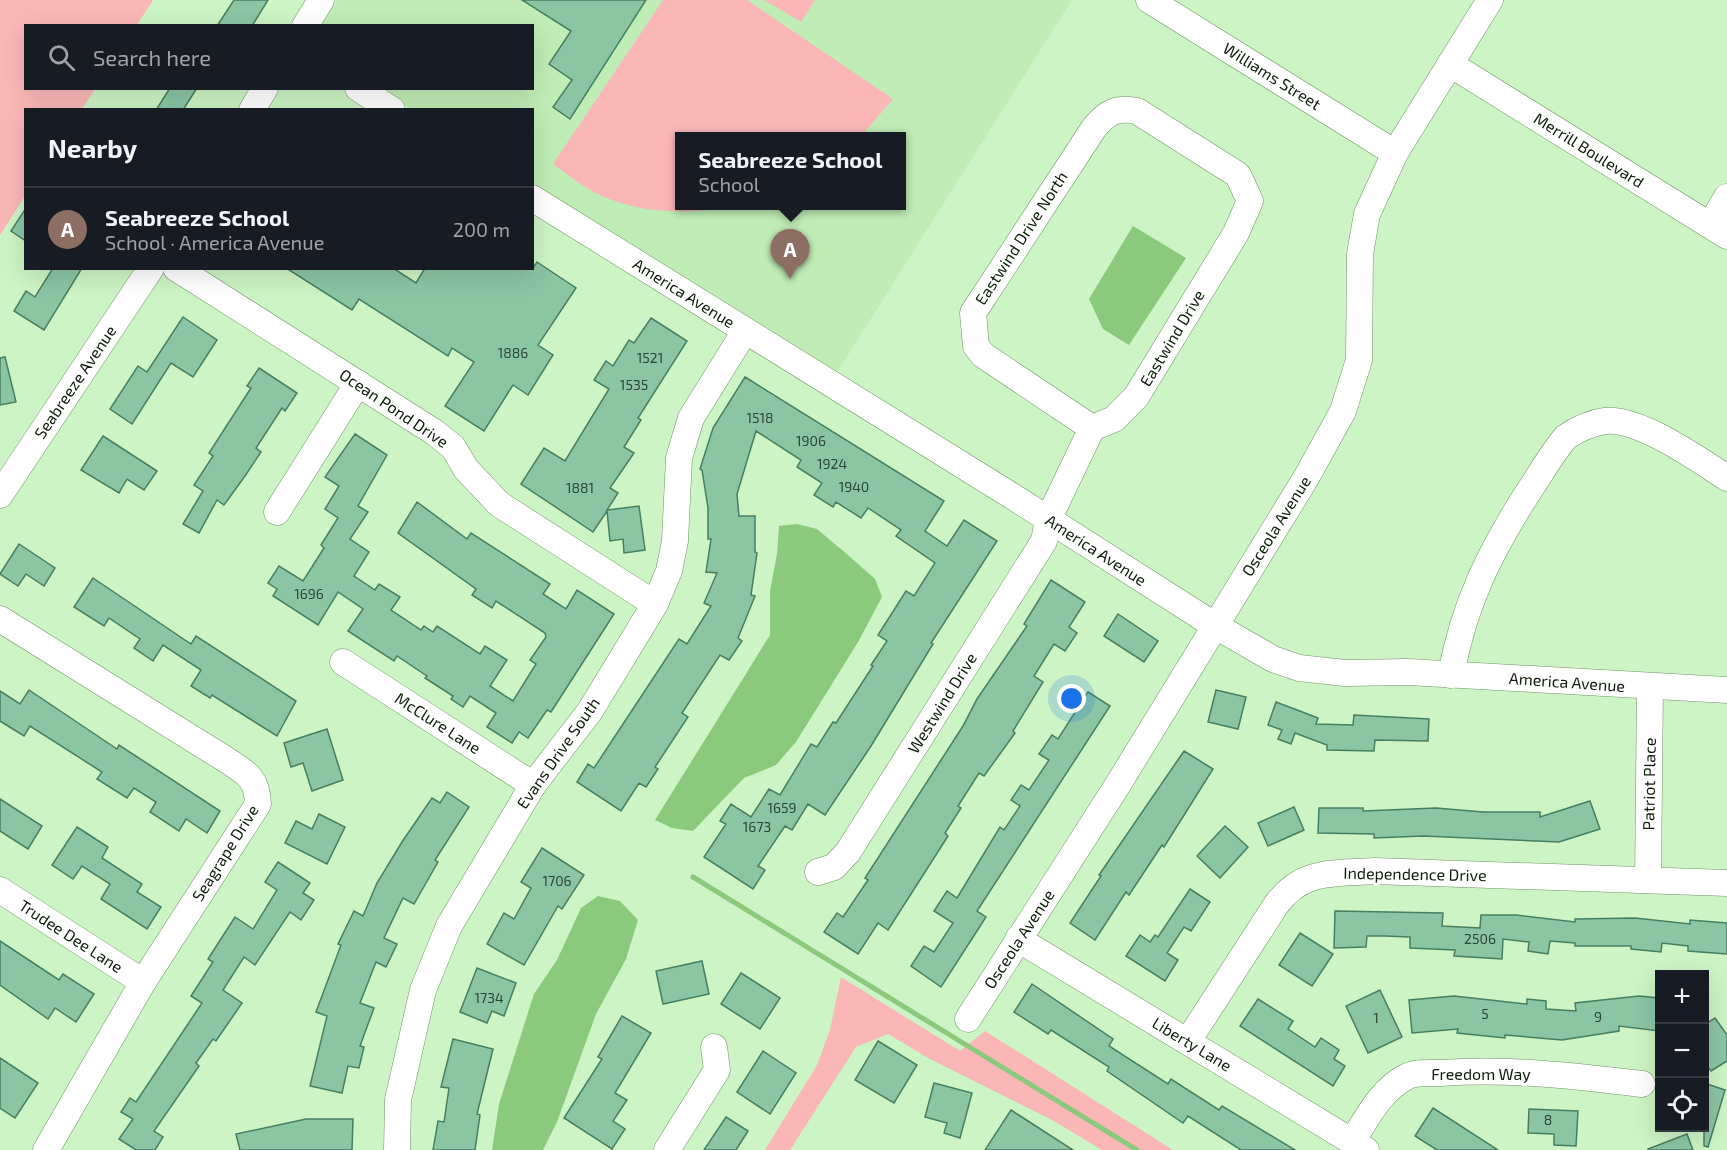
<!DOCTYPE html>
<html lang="en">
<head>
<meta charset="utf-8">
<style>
	:root { --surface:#171b24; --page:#242831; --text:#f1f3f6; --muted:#9ea1a6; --line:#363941; --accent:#1a73e8 }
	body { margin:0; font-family:"Exo 2",sans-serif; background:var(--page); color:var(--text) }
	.controls { position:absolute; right:18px; bottom:18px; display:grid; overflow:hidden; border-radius:0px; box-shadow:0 6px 24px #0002 }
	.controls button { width:54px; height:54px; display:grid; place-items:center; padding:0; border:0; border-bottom:2px solid var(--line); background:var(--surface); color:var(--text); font:30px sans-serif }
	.you { position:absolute; left:1072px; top:699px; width:21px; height:21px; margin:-15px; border:4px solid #fff; border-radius:50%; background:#1a73e8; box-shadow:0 0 0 9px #1a73e833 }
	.badge { display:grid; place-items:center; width:39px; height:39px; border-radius:50%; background:var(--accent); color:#fff; font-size:20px; font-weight:700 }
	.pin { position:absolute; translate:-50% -50px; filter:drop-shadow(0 2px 3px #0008) }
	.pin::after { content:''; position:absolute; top:32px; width:21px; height:18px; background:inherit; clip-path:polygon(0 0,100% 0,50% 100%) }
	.popup { position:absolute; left:675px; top:132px; width:231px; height:78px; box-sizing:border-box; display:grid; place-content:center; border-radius:0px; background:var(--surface); filter:drop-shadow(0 2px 4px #0005); font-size:20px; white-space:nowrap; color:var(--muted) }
	.popup b { font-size:22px; color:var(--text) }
	.popup::after { content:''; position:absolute; left:50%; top:100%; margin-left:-12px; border:12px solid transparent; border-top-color:var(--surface) }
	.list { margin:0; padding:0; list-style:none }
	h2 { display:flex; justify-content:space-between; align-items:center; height:78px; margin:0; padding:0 24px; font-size:26px }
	h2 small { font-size:20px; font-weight:400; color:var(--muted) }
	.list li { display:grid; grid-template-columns:39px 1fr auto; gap:18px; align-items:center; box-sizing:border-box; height:84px; padding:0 24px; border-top:2px solid var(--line) }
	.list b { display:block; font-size:22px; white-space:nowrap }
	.list p { margin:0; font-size:20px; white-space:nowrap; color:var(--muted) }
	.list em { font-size:20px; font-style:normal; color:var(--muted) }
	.icon { flex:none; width:33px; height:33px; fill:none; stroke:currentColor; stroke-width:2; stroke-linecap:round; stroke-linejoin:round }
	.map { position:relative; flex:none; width:1727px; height:1150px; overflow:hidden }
	.search { position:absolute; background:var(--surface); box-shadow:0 6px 24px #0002; left:24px; top:24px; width:510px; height:66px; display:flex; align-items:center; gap:15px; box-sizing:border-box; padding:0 21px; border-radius:0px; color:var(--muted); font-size:22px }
	.panel { position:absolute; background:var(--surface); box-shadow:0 6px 24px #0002; left:24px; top:108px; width:510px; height:162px; border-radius:0px }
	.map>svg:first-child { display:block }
	.built { fill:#c0ecb5; fill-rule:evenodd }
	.green { fill:#fbb7b7 }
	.water { fill:#8bc97c }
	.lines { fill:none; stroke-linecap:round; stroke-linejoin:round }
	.stream { stroke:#8bc97c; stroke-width:5 }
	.building { fill:#8bc5a4; stroke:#477f61; stroke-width:1.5 }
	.minor-casing { stroke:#6f9366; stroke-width:27 }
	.minor { stroke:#fff; stroke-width:26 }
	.labels { text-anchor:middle; stroke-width:6; stroke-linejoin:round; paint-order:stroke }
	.number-label { font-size:14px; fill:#2d4631 }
	.street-label { font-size:16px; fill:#0e1c0b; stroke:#fff }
</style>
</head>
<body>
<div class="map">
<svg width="1727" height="1150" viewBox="0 0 1727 1150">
	<rect width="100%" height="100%" fill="#cdf4c4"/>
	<path class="built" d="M 337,0 L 1072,0 L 836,374 L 533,185 L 532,110 L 412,109 L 378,89 L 532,88 L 532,26 L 321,26 ZM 679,136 L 901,136 L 901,206 L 679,206 Z"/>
	<g class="green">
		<polygon points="0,0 153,0 137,25 26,26 26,88 95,89 82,109 26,110 25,196 0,235"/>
		<path d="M 663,0 L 747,0 L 893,99 L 861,136 L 679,136 L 679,206 L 741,206 C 691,214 638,216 592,191 C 578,183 566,173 553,164 Z"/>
		<polygon points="764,0 815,0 801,22"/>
		<polygon points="841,977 960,1051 985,1031 1173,1150 1102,1150 1052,1120 930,1059 888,1034 856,1047 790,1150 765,1150 817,1065 830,1030"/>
	</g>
	<g class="water">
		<polygon points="1133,226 1186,258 1129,345 1103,329 1089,299"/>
		<polygon points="797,524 817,529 849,556 875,579 882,597 858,642 796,742 776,765 744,778 693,831 672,828 655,820 770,635 770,591 777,554 779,526"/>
		<polygon points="598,896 620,901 638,920 626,959 596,1014 557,1122 543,1150 492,1150 499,1104 534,994 557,960 581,908"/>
	</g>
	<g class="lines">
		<polyline class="stream" points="693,877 1137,1150"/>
	</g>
	<g class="building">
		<polygon points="234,0 268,0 252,26 217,26"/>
		<polygon points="522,0 646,0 570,119 553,107 572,80 549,64 571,31"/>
		<polygon points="170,88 197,88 183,110 156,110"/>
		<polygon points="26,208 26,241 11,231"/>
		<polygon points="537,262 576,288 538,345 553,355 528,395 513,385 484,431 445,406 474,362 452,348 448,356 359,299 352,310 286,268 393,268 416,283 425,268 533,268"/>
		<polygon points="53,268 82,268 44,330 14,311 26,291 35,297"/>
		<polygon points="183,317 217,340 193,377 171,363 132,424 110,409 138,366 147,372"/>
		<polygon points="651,318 687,341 638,418 641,420 624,447 634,453 610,488 618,493 607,510 639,506 645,550 624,553 623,539 610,541 607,511 593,532 521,484 544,448 565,461 609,389 594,380 606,361 613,366 629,340 634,343"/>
		<polygon points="5,357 16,402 0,405 0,358"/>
		<polygon points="259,368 297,393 285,411 282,408 256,448 261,452 245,476 224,505 217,500 199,533 183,524 203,491 194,485 213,456 209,453 251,388 247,386"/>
		<polygon points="745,377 944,501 925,531 947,546 964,520 997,541 931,643 933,644 871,746 825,815 808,804 792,830 785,826 758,866 765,870 753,889 704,857 726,824 720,821 731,804 751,817 769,789 780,795 811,744 817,747 833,722 836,723 873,666 871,665 887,641 878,635 906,591 914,596 935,563 896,536 901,530 868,508 861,518 836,502 833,507 814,495 822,483 797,467 801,460 756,431 737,494 739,516 755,516 755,552 757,553 751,595 755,596 738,638 742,641 729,660 720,655 682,713 688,717 655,767 658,769 646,787 639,783 621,811 577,782 588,764 594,768 679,639 687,644 711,606 704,603 717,573 706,572 711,539 708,539 708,508 702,470 700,469 713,428"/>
		<polygon points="355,434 387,455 358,506 368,512 350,539 369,552 354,576 375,590 379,584 400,597 391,610 421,630 424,626 433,632 437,626 480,654 485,646 507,660 490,686 513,701 536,664 530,660 546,637 545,633 496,601 492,608 472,595 476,589 398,533 417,502 467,539 471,533 550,584 543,594 566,609 577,590 614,614 551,712 547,710 528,738 519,732 512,743 487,727 496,713 470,696 463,707 451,699 453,696 425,678 427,676 397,656 394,661 348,631 363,609 338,592 318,625 273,596 277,589 268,583 279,566 303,581 324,548 321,545 338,518 325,509 339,486 325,477"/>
		<polygon points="103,436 157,471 144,490 127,479 119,493 81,470"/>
		<polygon points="19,544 55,568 44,586 26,574 18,586 0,574"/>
		<polygon points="93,578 191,644 196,636 296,701 277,736 212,695 210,698 191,686 201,670 163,645 153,661 134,648 140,639 109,618 104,626 74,607"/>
		<polygon points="1051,580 1085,602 1069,627 1077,633 1065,651 1054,644 1034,676 1043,682 1013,731 1015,733 984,776 979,773 958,806 961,808 945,833 948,836 888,930 878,923 858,954 824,932 837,913 843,917 868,880 865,878 963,726 977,699 1027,626 1024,624"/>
		<polygon points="1118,614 1158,641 1144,662 1104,636"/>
		<polygon points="29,690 117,749 119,745 220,811 207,833 186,819 179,831 150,812 156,802 134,788 127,798 97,779 102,772 30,726 24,736 0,721 0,691 20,704"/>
		<polygon points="1216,690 1246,697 1238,729 1208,722"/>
		<polygon points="1088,692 1110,706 977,911 986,917 941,987 911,966 924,946 934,952 953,923 934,911 947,891 957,898 1000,827 1004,830 1020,806 1011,800 1021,785 1029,790 1049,760 1039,754 1052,735 1058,739"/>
		<polygon points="1276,702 1318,718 1316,724 1353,725 1354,715 1429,719 1428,741 1375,740 1374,751 1327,750 1327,745 1295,733 1291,744 1278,739 1282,730 1268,725"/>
		<polygon points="327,729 343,780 312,791 303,763 291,767 284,743"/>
		<polygon points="1184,751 1213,769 1164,847 1162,845 1129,895 1126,892 1095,940 1070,923 1101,876 1099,875"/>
		<polygon points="447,792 469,807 435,860 438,862 414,904 403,898 384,938 397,944 386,967 376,962 360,1003 374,1008 360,1046 364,1047 359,1068 348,1066 342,1093 310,1086 327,1016 316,1012 341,945 338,944 354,911 363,916 377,883 402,842 432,798 440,803"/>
		<polygon points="0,799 42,826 28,849 0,831"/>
		<polygon points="1590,801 1600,829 1559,842 1423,836 1374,838 1374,834 1318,833 1319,808 1363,808 1363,811 1436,808 1483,812 1540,812 1540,817"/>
		<polygon points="1294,807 1304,830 1268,846 1258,823"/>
		<polygon points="319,814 345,827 327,864 285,843 296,821 312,829"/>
		<polygon points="1225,826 1248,847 1220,878 1197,856"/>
		<polygon points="77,827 108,847 102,858 142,884 137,892 161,907 147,929 101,899 110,884 82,866 73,879 52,865"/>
		<polygon points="542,848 584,875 562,909 558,906 524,965 487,944 504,913 514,919 531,888 521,882"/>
		<polygon points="278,862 310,883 303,893 314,900 301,920 290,912 255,965 244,957 223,990 242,1003 216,1041 213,1039 196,1063 199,1066 154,1131 163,1137 155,1150 136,1150 119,1139 133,1119 121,1112 130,1098 136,1102 202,1003 191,996 213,962 208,959 235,917 253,929 277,890 265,882"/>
		<polygon points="1190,889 1210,902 1191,931 1184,927 1167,953 1178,960 1165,981 1126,956 1140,935 1150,942 1155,935 1158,937"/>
		<polygon points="1335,911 1443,913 1442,926 1480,928 1481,915 1516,915 1575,922 1575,919 1635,918 1690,924 1690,920 1727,923 1727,954 1688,951 1688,946 1662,943 1661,952 1631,949 1631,946 1575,946 1575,943 1550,941 1548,954 1528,951 1529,942 1503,939 1502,959 1454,956 1455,950 1410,948 1410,937 1385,936 1367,936 1366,947 1334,948"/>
		<polygon points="1300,933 1333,954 1312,986 1279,965"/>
		<polygon points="0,941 59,980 63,974 94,994 76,1022 55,1008 48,1019 0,985"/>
		<polygon points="702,961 709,994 663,1004 656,971"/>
		<polygon points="477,968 516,983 504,1016 492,1011 487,1023 460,1012"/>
		<polygon points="741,973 780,998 760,1029 721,1004"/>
		<polygon points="1032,984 1113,1039 1109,1046 1168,1084 1171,1079 1219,1110 1222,1106 1295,1150 1241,1150 1188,1116 1183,1123 1107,1071 1109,1067 1051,1030 1048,1034 1014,1012"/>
		<polygon points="1380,990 1402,1037 1368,1053 1346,1006"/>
		<polygon points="1454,996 1527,1004 1527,999 1546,1001 1546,1009 1576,1011 1575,1003 1639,996 1659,998 1659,1031 1619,1026 1619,1031 1562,1040 1505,1035 1505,1038 1457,1033 1458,1029 1412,1033 1409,1000"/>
		<polygon points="1258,999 1293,1021 1288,1029 1315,1047 1321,1038 1339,1050 1334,1059 1345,1066 1333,1086 1240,1026"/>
		<polygon points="622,1016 651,1033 615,1093 627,1100 613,1121 625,1129 612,1149 564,1118 602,1059 598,1057"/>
		<polygon points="1715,1018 1727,1035 1727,1061 1711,1071 1704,1062 1704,1025"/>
		<polygon points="453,1039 493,1049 477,1114 480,1115 475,1150 433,1150 438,1121 444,1122 449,1088 441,1087"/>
		<polygon points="878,1041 917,1065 894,1103 855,1080"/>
		<polygon points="763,1051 796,1073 770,1114 737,1092"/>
		<polygon points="0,1058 38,1083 15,1118 0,1108"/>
		<polygon points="934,1083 972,1093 960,1138 944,1133 947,1123 925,1117"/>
		<polygon points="1704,1083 1725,1090 1708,1147 1704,1146"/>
		<polygon points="1433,1108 1498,1150 1437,1150 1415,1136"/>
		<polygon points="1529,1109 1578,1111 1576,1146 1554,1145 1554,1134 1528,1133"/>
		<polygon points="1011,1110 1045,1132 1073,1150 985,1150"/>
		<polygon points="726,1117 748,1131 736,1150 704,1150"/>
		<polygon points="306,1119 353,1119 352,1150 240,1150 236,1134"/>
		<polygon points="1687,1134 1693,1150 1648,1150 1648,1149"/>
	</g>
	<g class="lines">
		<defs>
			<g id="minor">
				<polyline points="1149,0 1395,153"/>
				<polyline points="305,26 321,0"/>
				<polyline points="1450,64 1727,236"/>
				<polyline points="358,88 392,110"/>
				<polyline points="252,110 265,88"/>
				<polyline points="532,198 1012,496 1214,625 1273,659 1299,668 1345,673 1408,672 1727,690"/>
				<polyline points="1710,225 1727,197"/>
				<polyline points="176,268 434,432 453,447 466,469 499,504 655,604"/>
				<polyline points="0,495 151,268"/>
				<polyline points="277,512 358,383"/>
				<path d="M 0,619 L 225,759 C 246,773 257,777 258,804 L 143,982 L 46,1150"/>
				<polyline points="343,662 533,785"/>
				<path d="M 1451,675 C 1464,604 1489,554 1527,494 C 1540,475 1551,454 1566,437 C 1578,429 1590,423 1605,421 C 1639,417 1699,460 1727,478"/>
				<path d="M 818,872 L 834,867 L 848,852 L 1044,541 L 1048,520 L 1092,428 L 1114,419 L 1136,397 L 1236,233 L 1250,201 L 1238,175 L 1137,111 C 1117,107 1107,112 1094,128 L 973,313 L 976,346 L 983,355 L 1092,428"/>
				<polyline points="1648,880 1650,687"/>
				<polyline points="0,890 143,982"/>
				<polyline points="1018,939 1366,1150"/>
				<polyline points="968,1019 1117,786 1306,478 1343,411 1359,360 1360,254 1367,214 1395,153 1490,0"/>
				<path d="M 1188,1041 L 1276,905 C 1302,869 1333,874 1374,871 L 1727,883"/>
				<path d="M 1352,1142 C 1367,1118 1381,1089 1408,1076 C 1416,1072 1431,1073 1440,1073 C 1507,1068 1575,1076 1642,1084"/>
				<polyline points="397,1150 398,1100 423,990 449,926 533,785 590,711 655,604 669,571 675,541 679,458 691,418 745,331"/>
				<polyline points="667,1150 717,1070 714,1047"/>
			</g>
		</defs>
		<use href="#minor" class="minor-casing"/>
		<use href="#minor" class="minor"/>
	</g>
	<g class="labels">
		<g class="number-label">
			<text x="513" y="358">1886</text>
			<text x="650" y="363">1521</text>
			<text x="634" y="390">1535</text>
			<text x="760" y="423">1518</text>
			<text x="811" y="446">1906</text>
			<text x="832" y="469">1924</text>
			<text x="854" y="492">1940</text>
			<text x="580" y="493">1881</text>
			<text x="309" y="599">1696</text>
			<text x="782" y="813">1659</text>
			<text x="757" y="832">1673</text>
			<text x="557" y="886">1706</text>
			<text x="1480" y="944">2506</text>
			<text x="489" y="1003">1734</text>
			<text x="1485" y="1019">5</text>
			<text x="1598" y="1022">9</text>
			<text x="1376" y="1023">1</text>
			<text x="1548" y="1125">8</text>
		</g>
		<g class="street-label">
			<text transform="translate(1272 76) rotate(32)" y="6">Williams Street</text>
			<text transform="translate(1589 150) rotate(32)" y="6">Merrill Boulevard</text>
			<text transform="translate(1021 238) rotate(-57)" y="6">Eastwind Drive North</text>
			<text transform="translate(684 293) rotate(32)" y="6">America Avenue</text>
			<text transform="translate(1172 338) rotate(-59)" y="6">Eastwind Drive</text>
			<text transform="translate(75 382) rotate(-56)" y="6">Seabreeze Avenue</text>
			<text transform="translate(394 408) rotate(34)" y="6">Ocean Pond Drive</text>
			<text transform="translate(1276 526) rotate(-58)" y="6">Osceola Avenue</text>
			<text transform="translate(1096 550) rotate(33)" y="6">America Avenue</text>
			<text transform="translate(1567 682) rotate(4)" y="6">America Avenue</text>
			<text transform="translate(942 703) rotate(-58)" y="6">Westwind Drive</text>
			<text transform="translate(438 723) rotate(33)" y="6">McClure Lane</text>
			<text transform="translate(558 753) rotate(-55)" y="6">Evans Drive South</text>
			<text transform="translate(1649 784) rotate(-89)" y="6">Patriot Place</text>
			<text transform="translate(225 853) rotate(-58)" y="6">Seagrape Drive</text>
			<text transform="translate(1415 874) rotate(1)" y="6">Independence Drive</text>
			<text transform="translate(71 936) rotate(33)" y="6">Trudee Dee Lane</text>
			<text transform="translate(1019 939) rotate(-57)" y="6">Osceola Avenue</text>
			<text transform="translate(1192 1044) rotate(31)" y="6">Liberty Lane</text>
			<text x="1481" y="1080">Freedom Way</text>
		</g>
	</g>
</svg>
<div class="controls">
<button>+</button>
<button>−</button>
<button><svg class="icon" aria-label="locate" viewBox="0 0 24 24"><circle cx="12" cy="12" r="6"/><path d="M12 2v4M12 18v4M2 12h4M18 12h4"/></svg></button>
</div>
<div class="you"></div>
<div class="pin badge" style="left:790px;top:279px;background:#8d6e63">A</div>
<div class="popup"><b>Seabreeze School</b>School</div>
<div class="search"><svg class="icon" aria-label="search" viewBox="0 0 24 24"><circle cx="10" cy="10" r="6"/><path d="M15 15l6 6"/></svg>Search here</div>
<section class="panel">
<h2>Nearby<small></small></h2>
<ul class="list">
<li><span class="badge" style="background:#8d6e63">A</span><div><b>Seabreeze School</b><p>School · America Avenue</p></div><em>200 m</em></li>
</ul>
</section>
</div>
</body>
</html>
